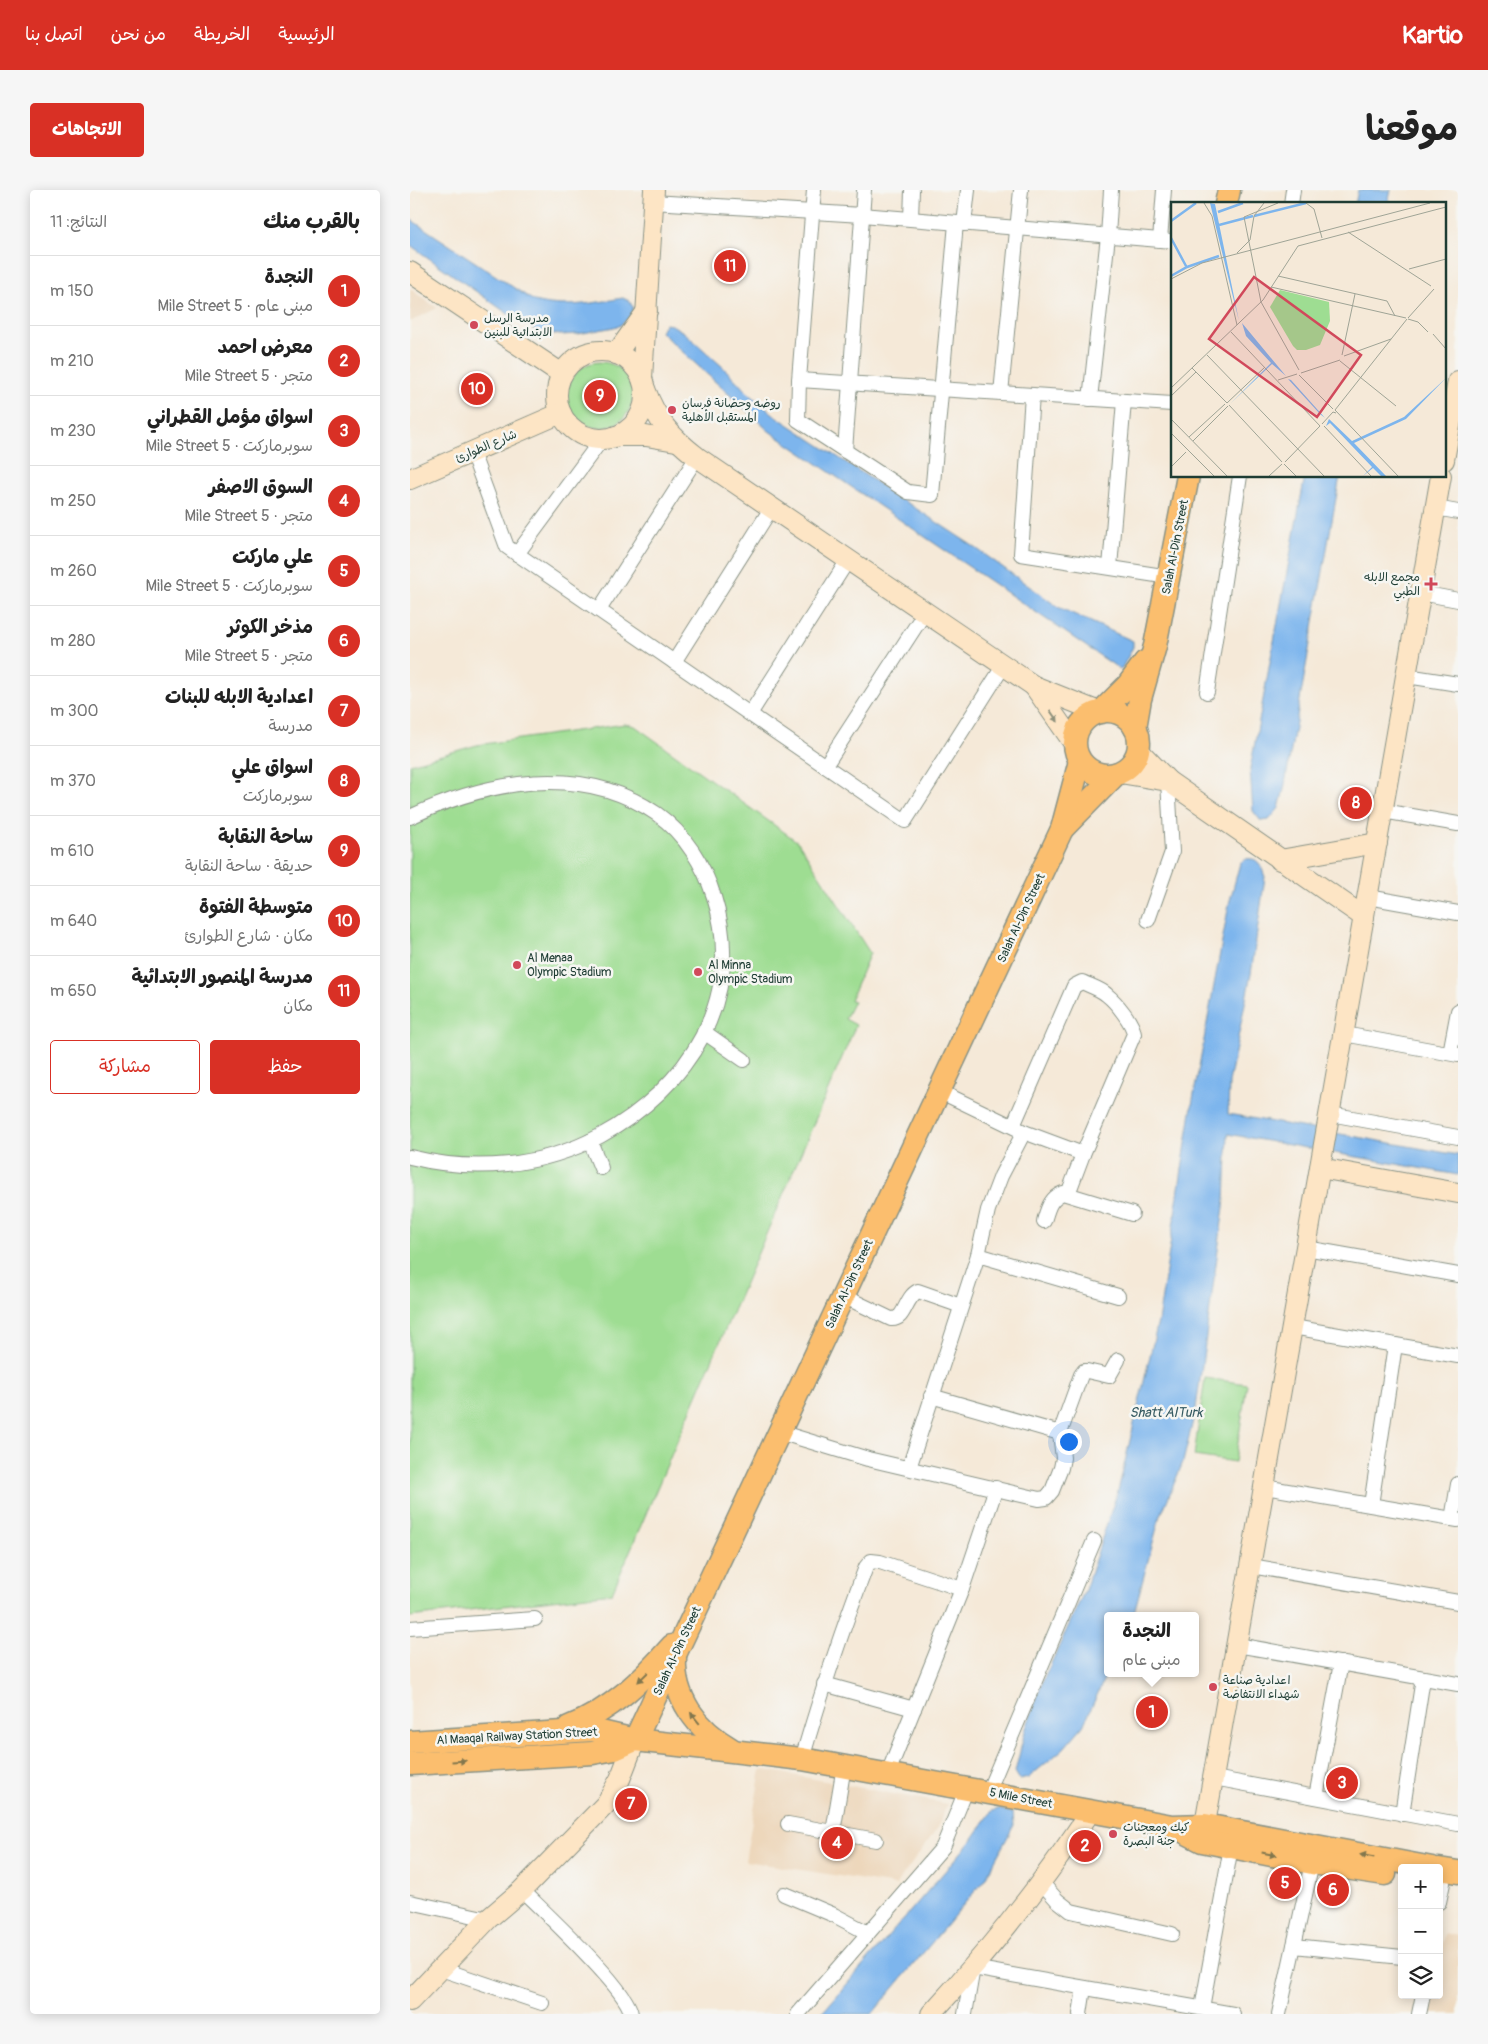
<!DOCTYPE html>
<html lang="ar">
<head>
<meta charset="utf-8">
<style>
	:root { --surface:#fff; --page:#f6f6f6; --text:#222; --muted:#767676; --line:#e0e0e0; --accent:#d93025 }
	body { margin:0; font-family:Pangolin,"Playpen Sans Arabic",sans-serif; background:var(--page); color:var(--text); direction:rtl }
	.controls { position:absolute; right:15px; bottom:15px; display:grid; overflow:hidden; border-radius:5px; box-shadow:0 2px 12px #0003 }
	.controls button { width:45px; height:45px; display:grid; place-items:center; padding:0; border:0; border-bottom:1px solid var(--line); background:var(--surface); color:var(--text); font:25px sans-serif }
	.you { position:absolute; left:658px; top:1251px; width:18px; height:18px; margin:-12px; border:4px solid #fff; border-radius:50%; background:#1a73e8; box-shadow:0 0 0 8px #1a73e833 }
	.badge { display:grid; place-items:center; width:32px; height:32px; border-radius:50%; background:var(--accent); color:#fff; font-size:16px; font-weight:700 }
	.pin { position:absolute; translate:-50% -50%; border:2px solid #fff; box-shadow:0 1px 5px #0006 }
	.popup { position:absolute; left:694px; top:1422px; width:95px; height:65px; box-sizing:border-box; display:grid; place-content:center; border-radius:5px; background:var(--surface); filter:drop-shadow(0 1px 4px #0005); font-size:16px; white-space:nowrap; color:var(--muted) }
	.popup b { font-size:19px; color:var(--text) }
	.popup::after { content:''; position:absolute; left:50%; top:100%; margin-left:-10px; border:10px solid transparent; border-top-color:var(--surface) }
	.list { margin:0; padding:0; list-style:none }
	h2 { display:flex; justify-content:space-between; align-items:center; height:65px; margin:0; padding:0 20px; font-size:21px }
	h2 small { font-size:16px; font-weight:400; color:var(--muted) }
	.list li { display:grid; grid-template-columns:32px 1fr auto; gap:15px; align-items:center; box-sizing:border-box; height:70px; padding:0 20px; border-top:1px solid var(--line) }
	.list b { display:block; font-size:19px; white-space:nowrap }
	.list p { margin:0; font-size:16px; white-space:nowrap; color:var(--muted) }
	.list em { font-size:16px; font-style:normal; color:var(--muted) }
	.actions { display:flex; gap:10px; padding:15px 20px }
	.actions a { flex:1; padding:11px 0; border:1px solid var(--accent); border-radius:5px; text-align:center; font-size:18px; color:var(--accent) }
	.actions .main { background:var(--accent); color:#fff }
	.icon { flex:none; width:28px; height:28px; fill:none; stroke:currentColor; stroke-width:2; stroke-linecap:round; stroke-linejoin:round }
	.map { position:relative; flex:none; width:1048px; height:1824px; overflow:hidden; direction:ltr; border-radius:5px }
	header { display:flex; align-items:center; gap:30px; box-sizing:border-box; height:70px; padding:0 25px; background:var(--accent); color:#fff }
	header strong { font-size:24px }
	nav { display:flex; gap:28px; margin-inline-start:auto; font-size:18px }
	.intro { display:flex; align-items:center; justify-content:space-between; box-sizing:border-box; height:120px; padding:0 30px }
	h1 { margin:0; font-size:35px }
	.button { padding:12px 22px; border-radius:5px; background:var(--accent); color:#fff; font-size:18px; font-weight:700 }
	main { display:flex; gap:30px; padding:0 30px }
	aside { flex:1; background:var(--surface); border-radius:5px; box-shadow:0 2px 12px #0003 }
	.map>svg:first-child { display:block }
	.built { fill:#edd7bb }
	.green { fill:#9edd92; stroke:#5e8d63 }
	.water { fill:#7db5ed; stroke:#4e7990 }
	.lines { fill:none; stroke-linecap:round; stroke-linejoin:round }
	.street-casing { stroke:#8a9386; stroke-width:16 }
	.secondary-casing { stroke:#8a9386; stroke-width:22 }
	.primary-casing { stroke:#8a9386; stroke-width:25 }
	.street { stroke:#fff; stroke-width:14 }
	.secondary { stroke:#fde5c5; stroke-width:20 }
	.primary { stroke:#fbbe6e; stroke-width:22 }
	.oneway { fill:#8e917c }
	.oneway2 { fill:#82774e }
	.poi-dot { fill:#d1495b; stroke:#f6f6f2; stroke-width:2 }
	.labels { text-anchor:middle; stroke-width:5; stroke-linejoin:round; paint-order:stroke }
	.poi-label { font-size:12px; fill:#1f3d34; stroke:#f6f6f2; text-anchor:start }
	.street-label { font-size:12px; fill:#1f3d34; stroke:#f6f6f2 }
	.water-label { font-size:14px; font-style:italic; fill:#365b62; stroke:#f6f6f2 }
	.inset-river { fill:none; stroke:#7db5ed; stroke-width:2.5 }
	.inset-road { fill:none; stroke:#9fa496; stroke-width:1 }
	.view { fill:#d1495b; fill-opacity:0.15; stroke:#d1495b; stroke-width:2.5 }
	.inset-edge { fill:none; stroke:#1f3d34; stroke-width:2.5 }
</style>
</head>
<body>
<header>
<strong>Kartio</strong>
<nav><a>الرئيسية</a><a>الخريطة</a><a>من نحن</a><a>اتصل بنا</a></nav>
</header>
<div class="intro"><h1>موقعنا</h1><a class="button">الاتجاهات</a></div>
<main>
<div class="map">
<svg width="1048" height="1824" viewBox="0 0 1048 1824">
	<rect width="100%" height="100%" fill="#f6f6f2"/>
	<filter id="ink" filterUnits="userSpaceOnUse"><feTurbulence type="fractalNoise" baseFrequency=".02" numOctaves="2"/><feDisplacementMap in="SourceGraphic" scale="10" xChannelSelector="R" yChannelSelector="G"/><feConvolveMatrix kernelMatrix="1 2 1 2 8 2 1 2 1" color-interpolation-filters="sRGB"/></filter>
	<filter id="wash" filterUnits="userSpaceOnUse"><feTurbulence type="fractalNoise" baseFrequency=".0096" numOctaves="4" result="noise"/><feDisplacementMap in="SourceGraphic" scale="20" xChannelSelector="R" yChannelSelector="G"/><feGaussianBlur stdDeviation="1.12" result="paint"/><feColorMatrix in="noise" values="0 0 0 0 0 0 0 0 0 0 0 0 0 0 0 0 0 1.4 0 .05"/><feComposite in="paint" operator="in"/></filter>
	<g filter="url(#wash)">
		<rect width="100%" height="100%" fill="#f5e9d8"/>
		<g class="built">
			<polygon points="0,99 27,118 0,132"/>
			<polygon points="351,1579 537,1614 529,1636 486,1695 335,1671"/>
			<polygon points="1034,1743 1048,1746 1048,1824 1021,1824 1024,1805 1029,1805 1029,1775"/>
		</g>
		<g class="green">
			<circle cx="190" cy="205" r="33"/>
			<polygon points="215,534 225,536 388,652 460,763 440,810 444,811 435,829 446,835 202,1403 0,1427 0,574 67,555"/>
			<polygon points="795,1188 837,1194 825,1272 784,1266"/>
		</g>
		<g class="water">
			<polygon points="948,0 981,0 978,14 945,14"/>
			<path d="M 0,29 L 124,111 C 154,119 183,113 213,108 L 219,111 L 223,117 C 222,125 216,132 209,136 L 168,144 L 150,145 L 128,142 L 101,126 L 0,55 Z"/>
			<polygon points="255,134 262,135 275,143 315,179 336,201 367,227 563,356 648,417 723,451 723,457 711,480 359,241 251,142"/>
			<polygon points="895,286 930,286 874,599 869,618 859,630 851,631 843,621 840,579"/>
			<path d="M 836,669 C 849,667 851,676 855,687 L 841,784 L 819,892 L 818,924 L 1048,965 L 1048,985 L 818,944 L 815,1010 L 786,1218 L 773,1272 L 749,1330 L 723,1426 L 698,1426 L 698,1481 L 673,1536 L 653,1559 L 618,1588 L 610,1590 L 605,1582 L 615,1541 L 633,1491 L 675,1400 L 709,1297 L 748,1132 L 783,909 L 819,714 L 830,673 Z"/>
			<polygon points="589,1619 603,1623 604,1635 575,1689 462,1824 411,1824 562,1650 582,1621"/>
		</g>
	</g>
	<g filter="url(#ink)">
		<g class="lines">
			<defs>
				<g id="street">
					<polyline points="404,0 389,190 388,230 498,302 522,305 546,33"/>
					<polyline points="243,12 452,25 762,51"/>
					<polyline points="881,14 883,0"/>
					<polyline points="501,29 502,0"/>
					<polyline points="554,34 558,0"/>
					<polyline points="750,50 754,0"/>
					<polyline points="389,190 762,214"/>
					<polyline points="591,203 611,0"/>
					<polyline points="622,205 611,364 759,387"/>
					<polyline points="680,209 698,46 701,0"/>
					<polyline points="435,261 454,0"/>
					<polyline points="62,262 97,357 495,631 594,475"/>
					<polyline points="1026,318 1048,322"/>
					<polyline points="107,364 192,249"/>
					<polyline points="700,377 714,211"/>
					<polyline points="1011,403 1048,410"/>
					<polyline points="189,420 287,267"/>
					<polyline points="264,472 362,317"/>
					<polyline points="997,486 1048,494"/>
					<polyline points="797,502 830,286"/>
					<polyline points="340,524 438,370"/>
					<polyline points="415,576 515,422"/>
					<polyline points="973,621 1048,634"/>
					<path d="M 0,627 C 77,591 172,572 247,624 C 275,644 294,675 304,707 C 336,809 278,898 190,946 C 132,977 64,983 0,967"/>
					<polyline points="958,707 1048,723"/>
					<polyline points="738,730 762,662 758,591"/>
					<polyline points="294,842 334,870"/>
					<polyline points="934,844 1048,865"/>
					<polyline points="1040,863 1048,821"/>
					<polyline points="529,901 614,942 673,964"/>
					<polyline points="920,924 1048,947"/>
					<path d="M 603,936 L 664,796 L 672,792 C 680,796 691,799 697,805 C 706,812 723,833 724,844 L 673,964 L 658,1004"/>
					<polyline points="180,951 191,978"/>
					<path d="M 634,1031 C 638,1018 640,1008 653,1003 L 722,1024"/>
					<polyline points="896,1058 1048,1085"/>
					<polyline points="568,1065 708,1106"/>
					<path d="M 433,1106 L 481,1129 C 496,1130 494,1108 508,1101 L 551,1116"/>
					<polyline points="883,1137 1048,1166"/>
					<polyline points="521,1206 650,1243"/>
					<polyline points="369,1242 458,1269 629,1309 636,1308 642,1301 651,1278 653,1268 650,1243 671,1185 674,1181 677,1181 699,1186 708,1170"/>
					<polyline points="499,1278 568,1065 578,1020 591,986 614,942"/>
					<polyline points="854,1297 1048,1330"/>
					<polyline points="961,1315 985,1155"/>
					<polyline points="1042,1329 1048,1294"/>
					<polyline points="841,1376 1048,1412"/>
					<polyline points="0,1438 125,1429"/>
					<polyline points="827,1455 1048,1494"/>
					<polyline points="414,1494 504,1519"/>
					<path d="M 392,1569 C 411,1504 432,1440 456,1377 L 461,1371 L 470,1372 L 552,1399"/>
					<polyline points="478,1583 552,1399 586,1298"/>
					<polyline points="804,1588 1048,1634"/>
					<polyline points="578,1602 684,1351"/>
					<polyline points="906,1607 931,1473"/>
					<polyline points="992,1624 1013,1488"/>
					<polyline points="378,1634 466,1650"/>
					<polyline points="423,1642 434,1576"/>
					<polyline points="631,1692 647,1710 661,1721 762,1744"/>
					<path d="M 112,1700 C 133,1721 219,1800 221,1824"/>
					<polyline points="374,1704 424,1725 458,1743"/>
					<polyline points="0,1712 78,1729"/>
					<polyline points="1029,1712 1033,1693"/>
					<polyline points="884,1756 992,1767"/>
					<polyline points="31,1779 132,1813"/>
					<polyline points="792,1818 821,1657"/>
					<polyline points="388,1824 533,1657 557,1598"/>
					<polyline points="555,1824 563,1778 823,1824"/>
					<polyline points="670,1824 674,1798"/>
					<polyline points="869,1824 902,1673"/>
					<polyline points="1009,1824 1013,1805"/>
				</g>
				<g id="secondary">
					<polyline points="0,82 152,184"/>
					<circle cx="191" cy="205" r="44"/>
					<polyline points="206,164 237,121"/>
					<polyline points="232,188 244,0"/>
					<path d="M 235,199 C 247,231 260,246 287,267 L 624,496 L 689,522"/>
					<polyline points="206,246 236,246 266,251"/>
					<polyline points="1034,270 1048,191"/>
					<polyline points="0,289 151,223"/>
					<polyline points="624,496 665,555"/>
					<polyline points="728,560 758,591 954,727"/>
					<polyline points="710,583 758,591"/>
					<polyline points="870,670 967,653"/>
					<polyline points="910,978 1048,1003"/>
					<polyline points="792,1651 1031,286"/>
					<polyline points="0,1811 78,1729 112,1700 196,1614 210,1589 225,1550"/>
					<path d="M 521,1824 C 579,1761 633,1693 680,1622"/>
				</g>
				<g id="primary">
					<polyline points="816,14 819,0"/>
					<circle cx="697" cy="553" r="32"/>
					<polyline points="691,522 718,495 735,472"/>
					<polyline points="725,538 730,509 745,456 778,286"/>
					<polyline points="653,638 706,584"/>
					<path d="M 265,1468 C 263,1508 287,1539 321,1559"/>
					<path d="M 159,1537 C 201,1521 233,1489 262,1456"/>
					<polyline points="225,1550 652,639 670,571"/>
					<polyline points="0,1552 182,1540 225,1550 392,1569 762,1636 795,1635 1022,1678"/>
					<polyline points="0,1574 183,1563 205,1559 225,1550"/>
					<polyline points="765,1637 792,1651 902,1673 975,1684"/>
					<polyline points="1029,1679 1048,1682"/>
				</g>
			</defs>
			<use href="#street" class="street-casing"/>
			<use href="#secondary" class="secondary-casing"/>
			<use href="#primary" class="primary-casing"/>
			<use href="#street" class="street"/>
			<use href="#secondary" class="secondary"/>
			<use href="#primary" class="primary"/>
		</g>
		<defs><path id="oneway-solid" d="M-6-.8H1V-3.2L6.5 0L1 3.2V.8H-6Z" transform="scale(1.25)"/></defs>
		<use class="oneway" href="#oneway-solid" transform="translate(644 526) rotate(55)"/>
		<g class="oneway2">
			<use href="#oneway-solid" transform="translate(233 1487) rotate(136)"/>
			<use href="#oneway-solid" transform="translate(285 1528) rotate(-129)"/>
			<use href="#oneway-solid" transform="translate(49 1571) rotate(-4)"/>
			<use href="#oneway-solid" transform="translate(859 1664) rotate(11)"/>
			<use href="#oneway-solid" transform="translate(957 1666) rotate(-169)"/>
		</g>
	</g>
	<g class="poi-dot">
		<circle cx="64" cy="135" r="5"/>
		<circle cx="262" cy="220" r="5"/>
		<path d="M1018.5 386.5h5v5h5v5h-5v5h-5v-5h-5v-5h5z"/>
		<circle cx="107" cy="775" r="5"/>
		<circle cx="288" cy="782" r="5"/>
		<circle cx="803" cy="1497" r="5"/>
		<circle cx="703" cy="1644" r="5"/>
	</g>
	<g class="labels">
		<g class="poi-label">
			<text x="74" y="132">مدرسة الرسل<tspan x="74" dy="14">الابتدائية للبنين</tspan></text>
			<text x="272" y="217">روضه وحضانة فرسان<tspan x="272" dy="14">المستقبل الأهلية</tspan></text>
			<text x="1010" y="391" text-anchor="end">مجمع الابله<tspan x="1010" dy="14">الطبي</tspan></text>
			<text x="117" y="772">Al Menaa<tspan x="117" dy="14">Olympic Stadium</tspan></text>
			<text x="298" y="779">Al Minna<tspan x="298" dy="14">Olympic Stadium</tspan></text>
			<text x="813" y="1494">اعدادية صناعة<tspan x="813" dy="14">شهداء الانتفاضة</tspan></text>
			<text x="713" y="1641">كيك ومعجنات<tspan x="713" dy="14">جنة البصرة</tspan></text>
		</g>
		<g class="street-label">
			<text transform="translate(76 256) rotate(-23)" y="4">شارع الطوارئ</text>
			<text transform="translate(765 357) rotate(-79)" y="4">Salah Al-Din Street</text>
			<text transform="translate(611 728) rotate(-65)" y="4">Salah Al-Din Street</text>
			<text transform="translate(439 1094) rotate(-65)" y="4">Salah Al-Din Street</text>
			<text transform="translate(267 1461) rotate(-65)" y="4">Salah Al-Din Street</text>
			<text transform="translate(107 1546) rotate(-3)" y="4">Al Maaqal Railway Station Street</text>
			<text transform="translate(611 1608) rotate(11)" y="4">5 Mile Street</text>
		</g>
		<g class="water-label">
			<text x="756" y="1227">Shatt AlTurk</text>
		</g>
	</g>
	<g transform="translate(761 12)">
		<rect width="275" height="275" fill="#f5e9d8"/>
		<path d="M 109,88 L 158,100 L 159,119 L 149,143 L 135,148 L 126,148 L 122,144 L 99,105 Z" fill="#9edd92"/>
		<path d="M 39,1 L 44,2 L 68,119 L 61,91 ZM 71,121 L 115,174 L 101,162 L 60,201 L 100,161 L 75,134 ZM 275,176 L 235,217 L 183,241 L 215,274 L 210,274 L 202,266 L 192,274 L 201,265 L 159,221 L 155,224 L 158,217 L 181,239 L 233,215 ZM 117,177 L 120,178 L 154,216 L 149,212 Z" fill="#7db5ed"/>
		<path class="inset-river" d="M 47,10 L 72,1M 83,14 L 135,1M 0,19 L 25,1M 48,23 L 82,14M 0,36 L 15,64M 0,74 L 16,65 L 48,54"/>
		<path class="inset-road" d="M 33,1 L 41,14 L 66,123M 135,1 L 143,7 L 151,36M 177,30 L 260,84M 66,51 L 79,38 L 83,14 L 93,1M 238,67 L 275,57M 107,74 L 216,99 L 224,114M 0,77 L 31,61 L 259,1M 100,85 L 235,116M 90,100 L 73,15 L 107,1M 90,100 L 128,168M 237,116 L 263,87M 237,117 L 247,120 L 257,130M 60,130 L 149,224M 262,132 L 275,147M 36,153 L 153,274M 171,153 L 184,92M 173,154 L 220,137M 169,159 L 225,204M 21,166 L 56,201M 130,171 L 169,158M 128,173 L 162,207M 107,178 L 126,172M 0,186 L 92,98 L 127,44 L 275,5M 0,194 L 25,170M 56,201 L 94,165M 58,203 L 111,260M 164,208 L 236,117M 164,208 L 227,274M 0,217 L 56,274M 151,222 L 162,210 L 165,211M 153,224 L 200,274M 0,231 L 43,274M 18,235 L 54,202M 22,239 L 57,204M 114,260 L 149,224M 113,262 L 125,274M 0,265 L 15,250M 98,274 L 111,262"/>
		<path class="view" d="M 83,75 L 190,153 L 146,215 L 38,137 Z"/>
		<rect width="275" height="275" class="inset-edge"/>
	</g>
</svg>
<div class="controls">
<button>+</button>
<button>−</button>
<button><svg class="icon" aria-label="layers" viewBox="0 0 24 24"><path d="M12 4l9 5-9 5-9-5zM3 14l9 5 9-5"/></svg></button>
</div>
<div class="you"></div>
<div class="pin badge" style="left:742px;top:1522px">1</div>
<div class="popup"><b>النجدة</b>مبنى عام</div>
<div class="pin badge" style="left:675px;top:1656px">2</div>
<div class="pin badge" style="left:932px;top:1593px">3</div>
<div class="pin badge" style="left:427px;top:1653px">4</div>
<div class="pin badge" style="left:875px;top:1693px">5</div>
<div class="pin badge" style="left:923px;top:1700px">6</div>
<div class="pin badge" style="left:221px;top:1614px">7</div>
<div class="pin badge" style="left:946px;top:613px">8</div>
<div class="pin badge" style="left:190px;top:206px">9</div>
<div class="pin badge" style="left:67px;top:199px">10</div>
<div class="pin badge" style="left:320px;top:76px">11</div>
</div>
<aside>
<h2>بالقرب منك<small>النتائج: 11</small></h2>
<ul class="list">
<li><span class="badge">1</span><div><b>النجدة</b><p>مبنى عام · 5 Mile Street</p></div><em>150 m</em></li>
<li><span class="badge">2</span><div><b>معرض احمد</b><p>متجر · 5 Mile Street</p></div><em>210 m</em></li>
<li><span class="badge">3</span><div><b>اسواق مؤمل القطراني</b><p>سوبرماركت · 5 Mile Street</p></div><em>230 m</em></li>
<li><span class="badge">4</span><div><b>السوق الاصفر</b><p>متجر · 5 Mile Street</p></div><em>250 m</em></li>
<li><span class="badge">5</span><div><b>علي ماركت</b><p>سوبرماركت · 5 Mile Street</p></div><em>260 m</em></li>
<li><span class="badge">6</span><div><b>مذخر الكوثر</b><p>متجر · 5 Mile Street</p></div><em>280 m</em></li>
<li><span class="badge">7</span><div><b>اعدادية الابله للبنات</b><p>مدرسة</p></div><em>300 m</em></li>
<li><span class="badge">8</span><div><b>اسواق علي</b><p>سوبرماركت</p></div><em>370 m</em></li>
<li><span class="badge">9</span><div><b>ساحة النقابة</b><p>حديقة · ساحة النقابة</p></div><em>610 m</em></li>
<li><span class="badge">10</span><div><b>متوسطة الفتوة</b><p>مكان · شارع الطوارئ</p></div><em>640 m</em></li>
<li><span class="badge">11</span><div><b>مدرسة المنصور الابتدائية</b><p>مكان</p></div><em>650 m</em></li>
</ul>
<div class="actions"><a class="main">حفظ</a><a>مشاركة</a></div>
</aside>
</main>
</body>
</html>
